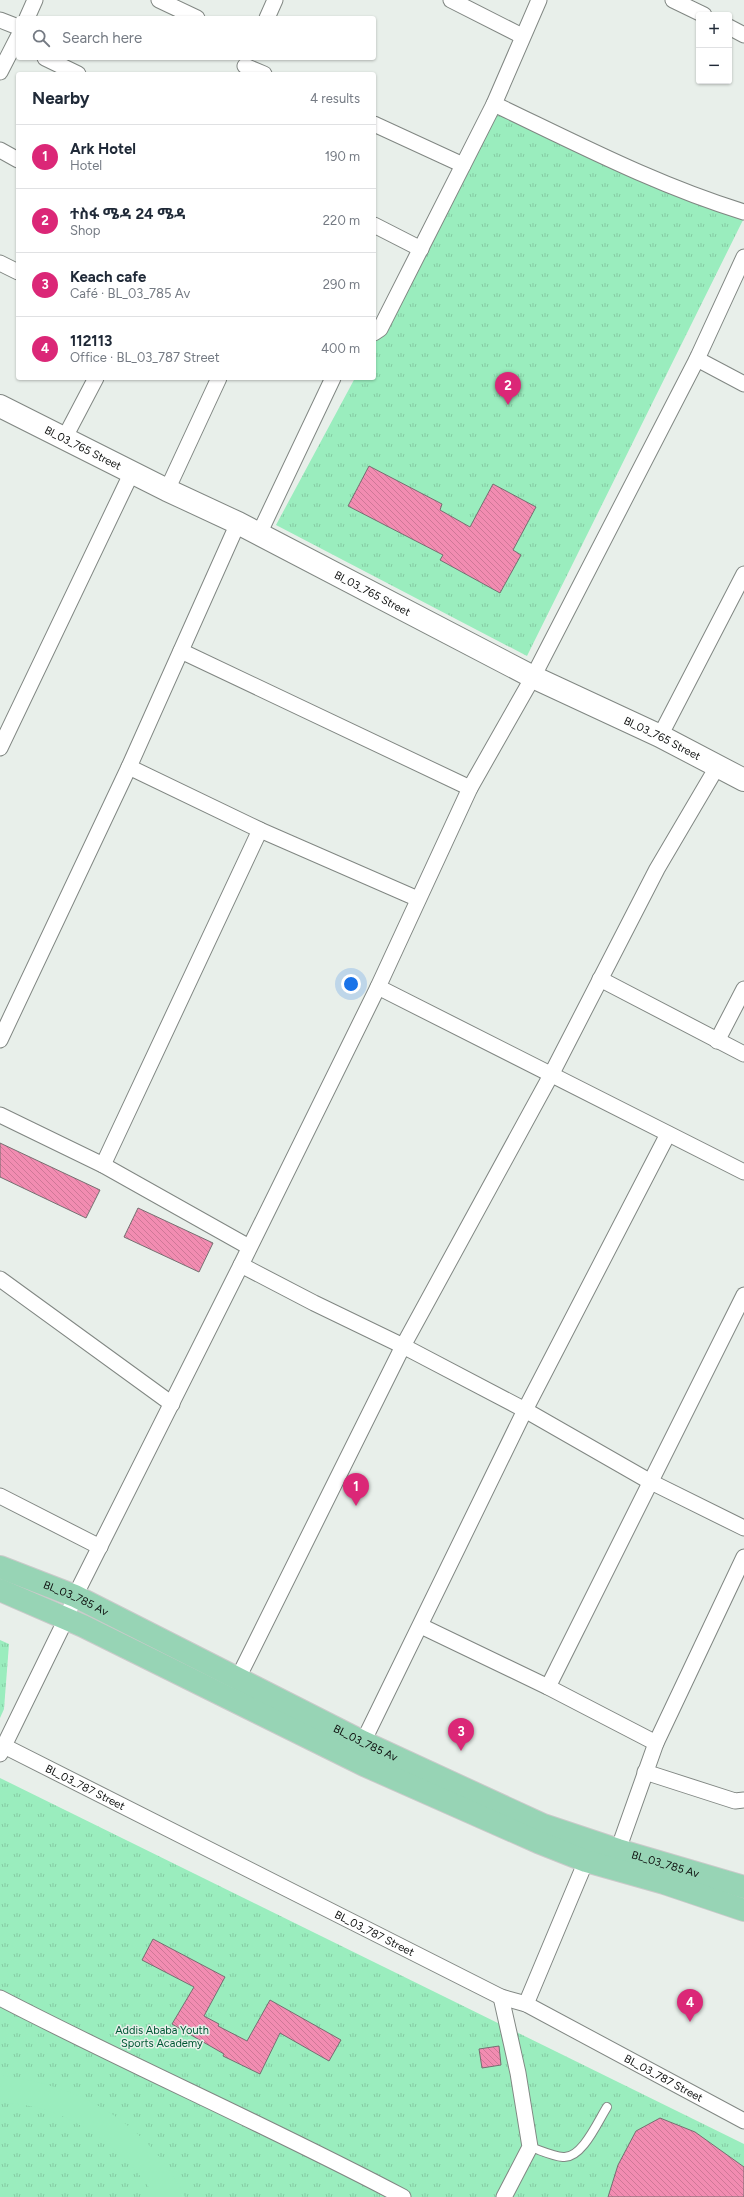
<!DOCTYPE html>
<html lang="en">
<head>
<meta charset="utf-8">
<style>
	:root { --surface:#fff; --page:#f2f2f3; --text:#1f2937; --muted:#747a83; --line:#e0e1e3; --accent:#db2777 }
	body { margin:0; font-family:Figtree,"Noto Sans Ethiopic",sans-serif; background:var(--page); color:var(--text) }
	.controls { position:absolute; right:12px; top:12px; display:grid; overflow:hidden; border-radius:4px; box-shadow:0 1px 3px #0004 }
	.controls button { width:36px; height:36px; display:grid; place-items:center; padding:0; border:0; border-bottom:1px solid var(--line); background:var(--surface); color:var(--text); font:20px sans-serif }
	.you { position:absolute; left:351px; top:984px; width:14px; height:14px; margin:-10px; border:3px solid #fff; border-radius:50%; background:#1a73e8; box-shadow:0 0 0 6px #1a73e833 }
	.badge { display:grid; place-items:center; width:26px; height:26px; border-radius:50%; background:var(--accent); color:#fff; font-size:13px; font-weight:700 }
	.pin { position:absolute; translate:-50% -33px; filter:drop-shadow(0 1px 2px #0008) }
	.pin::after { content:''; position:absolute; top:21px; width:14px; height:12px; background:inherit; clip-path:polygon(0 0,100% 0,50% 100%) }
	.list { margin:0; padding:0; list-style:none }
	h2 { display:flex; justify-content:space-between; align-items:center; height:52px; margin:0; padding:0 16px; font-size:17px }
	h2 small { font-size:13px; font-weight:400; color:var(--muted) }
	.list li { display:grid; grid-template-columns:26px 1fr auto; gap:12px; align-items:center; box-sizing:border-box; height:64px; padding:0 16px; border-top:1px solid var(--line) }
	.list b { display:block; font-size:15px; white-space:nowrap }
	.list p { margin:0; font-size:13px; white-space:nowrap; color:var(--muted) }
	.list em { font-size:13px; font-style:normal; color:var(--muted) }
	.icon { flex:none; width:22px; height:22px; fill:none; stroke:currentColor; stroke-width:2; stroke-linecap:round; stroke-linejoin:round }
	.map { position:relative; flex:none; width:744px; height:2197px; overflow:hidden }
	.search { position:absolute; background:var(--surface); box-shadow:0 1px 3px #0004; left:16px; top:16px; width:360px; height:44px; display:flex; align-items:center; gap:10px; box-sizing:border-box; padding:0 14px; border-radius:4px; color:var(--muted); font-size:15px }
	.panel { position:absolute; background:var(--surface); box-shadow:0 1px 3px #0004; left:16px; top:72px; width:360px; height:308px; border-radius:4px }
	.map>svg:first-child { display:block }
	.park { fill:url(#park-tufts) }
	.pitch { fill:#9aedbe }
	.building { fill:url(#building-back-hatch); stroke:#766f71 }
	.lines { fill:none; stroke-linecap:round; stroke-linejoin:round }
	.lane-casing { stroke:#818783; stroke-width:10 }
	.street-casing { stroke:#818783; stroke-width:17 }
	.secondary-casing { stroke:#818783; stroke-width:24 }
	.primary-casing { stroke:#cacaca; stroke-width:24 }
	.lane { stroke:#fff; stroke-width:8 }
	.street { stroke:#fff; stroke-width:15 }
	.secondary { stroke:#fff; stroke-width:22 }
	.primary { stroke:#97d4b5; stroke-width:22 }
	.labels { text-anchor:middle; stroke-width:3; stroke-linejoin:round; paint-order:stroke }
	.street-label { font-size:11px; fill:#0d0f0e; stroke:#e8efea }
	.park-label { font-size:11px; fill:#005835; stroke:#e8efea }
</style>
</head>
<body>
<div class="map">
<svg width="744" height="2197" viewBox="0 0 744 2197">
	<defs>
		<pattern id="park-tufts" width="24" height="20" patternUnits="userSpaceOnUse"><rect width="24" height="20" fill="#9aedbe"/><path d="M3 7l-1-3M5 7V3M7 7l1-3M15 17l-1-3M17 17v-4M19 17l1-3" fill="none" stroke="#84caa2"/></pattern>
		<pattern id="building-back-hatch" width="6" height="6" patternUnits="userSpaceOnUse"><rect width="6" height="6" fill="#f28cb1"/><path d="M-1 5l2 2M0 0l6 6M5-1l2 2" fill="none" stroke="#ce7897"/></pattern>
	</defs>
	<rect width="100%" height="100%" fill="#e8efea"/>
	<g class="park">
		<polygon points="501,108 744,207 744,218 527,656 276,525 355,378 374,378 374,343"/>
		<polygon points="0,1640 9,1644 4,1709 0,1718"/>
		<polygon points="0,1778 744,2144 744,2197 0,2197"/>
	</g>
	<path class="pitch" d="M 0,2075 C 16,2078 33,2080 48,2085 C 108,2102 158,2141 185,2197 L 156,2197 C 147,2185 138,2172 127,2161 C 93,2127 49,2103 0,2103 Z"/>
	<g class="building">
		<polygon points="369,466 442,504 440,510 470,527 493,484 536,507 513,550 521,555 500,593 440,560 443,555 348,506"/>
		<polygon points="0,1143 100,1190 86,1218 0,1177"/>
		<polygon points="138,1208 213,1243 199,1272 124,1237"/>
		<polygon points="153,1939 225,1977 204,2016 219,2024 218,2026 247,2041 270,2000 341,2040 329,2061 280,2033 260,2074 223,2056 224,2054 172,2024 194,1987 142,1960"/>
		<polygon points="499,2046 501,2065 482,2068 479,2049"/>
		<polygon points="660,2118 695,2132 744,2167 744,2197 608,2197 618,2165 636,2131"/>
	</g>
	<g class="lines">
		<defs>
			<path id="lane" d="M 530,2147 C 540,2150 552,2156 563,2157 C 582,2159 598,2121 607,2107"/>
			<g id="street">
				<polyline points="159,0 197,18"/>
				<polyline points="451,0 522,36"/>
				<polyline points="673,0 704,15"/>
				<polyline points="27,18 35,0"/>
				<polyline points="267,18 275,0"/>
				<polyline points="0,20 18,27"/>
				<polyline points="729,27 744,35"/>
				<polyline points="45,58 78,74"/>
				<polyline points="245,66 264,74"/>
				<polyline points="0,72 18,37"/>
				<path d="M 494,104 C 576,143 656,185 744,212"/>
				<polyline points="374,124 463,165"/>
				<polyline points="0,150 18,160"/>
				<polyline points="374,225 421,249"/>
				<polyline points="0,263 18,272"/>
				<polyline points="374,333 380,329 494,104 539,0"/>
				<polyline points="697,359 744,384"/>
				<polyline points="65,437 96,378"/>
				<polyline points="167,490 219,378"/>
				<polyline points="259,534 333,378"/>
				<polyline points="181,651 470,788"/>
				<polyline points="660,736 744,574"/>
				<polyline points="0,748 132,472"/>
				<polyline points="129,767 260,830 418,899"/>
				<polyline points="600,979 744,1054"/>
				<polyline points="378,987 744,1172"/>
				<polyline points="0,1040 129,767 238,523"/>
				<polyline points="717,1041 744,989"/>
				<polyline points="0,1115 103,1165 249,1247"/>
				<polyline points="103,1165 260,830"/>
				<polyline points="241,1265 314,1303 403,1346 525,1410 649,1481 744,1528"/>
				<polyline points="0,1279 172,1404"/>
				<polyline points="0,1496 100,1547"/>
				<polyline points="421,1626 548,1687 656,1743"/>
				<polyline points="238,1678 403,1346 551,1075 657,869 717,767"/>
				<polyline points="548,1687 744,1295"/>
				<polyline points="363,1742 525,1410 668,1134"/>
				<path id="s1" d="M 4,1746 L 501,1997 L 526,2004 L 744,2121"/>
				<polyline points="0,1754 66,1619 75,1596 241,1265 378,987 470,788 533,677 697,359 744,257"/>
				<polyline points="645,1772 735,1801 744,1800"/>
				<polyline points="618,1850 656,1743 744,1557"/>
				<polyline points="501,1997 518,2073 530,2147 504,2197"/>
				<path d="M 0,1998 C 133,2067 271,2127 403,2197"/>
				<polyline points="526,2004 586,1861"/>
			</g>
			<g id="secondary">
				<path id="s2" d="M 0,406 L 167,490 L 238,523 L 533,677 L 660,736 L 744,780"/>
			</g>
			<g id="primary">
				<path id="s3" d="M 0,1567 L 75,1596 L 363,1742 L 543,1825 L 618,1850 L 744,1887"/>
				<polyline points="0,1590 83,1626 364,1765 538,1842 586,1861 664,1883 744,1910"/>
			</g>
		</defs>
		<use href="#lane" class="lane-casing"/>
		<use href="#street" class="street-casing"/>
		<use href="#secondary" class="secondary-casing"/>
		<use href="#primary" class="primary-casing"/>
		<use href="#lane" class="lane"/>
		<use href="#street" class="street"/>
		<use href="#secondary" class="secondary"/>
		<use href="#primary" class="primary"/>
	</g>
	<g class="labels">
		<g class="street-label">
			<text dy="4" stroke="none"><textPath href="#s2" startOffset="93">Bl_03_765 Street</textPath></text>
			<text dy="4" stroke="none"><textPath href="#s2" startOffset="417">Bl_03_765 Street</textPath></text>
			<text dy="4" stroke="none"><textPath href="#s2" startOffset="741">Bl_03_765 Street</textPath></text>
			<text dy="4" stroke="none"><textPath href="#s3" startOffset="82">BL_03_785 Av</textPath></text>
			<text dy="4" stroke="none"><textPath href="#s3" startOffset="406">BL_03_785 Av</textPath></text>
			<text dy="4" stroke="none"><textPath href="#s1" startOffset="91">BL_03_787 Street</textPath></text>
			<text dy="4" stroke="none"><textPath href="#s3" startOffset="730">BL_03_785 Av</textPath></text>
			<text dy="4" stroke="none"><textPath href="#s1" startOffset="415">BL_03_787 Street</textPath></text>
			<text dy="4" stroke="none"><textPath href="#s1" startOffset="739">BL_03_787 Street</textPath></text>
		</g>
		<g class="park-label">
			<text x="162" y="2034">Addis Ababa Youth<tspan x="162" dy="13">Sports Academy</tspan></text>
		</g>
	</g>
</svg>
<div class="controls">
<button>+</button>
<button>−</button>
</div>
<div class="you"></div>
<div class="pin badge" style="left:356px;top:1506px">1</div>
<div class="pin badge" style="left:508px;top:405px">2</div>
<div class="pin badge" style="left:461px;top:1751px">3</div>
<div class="pin badge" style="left:690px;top:2022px">4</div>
<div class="search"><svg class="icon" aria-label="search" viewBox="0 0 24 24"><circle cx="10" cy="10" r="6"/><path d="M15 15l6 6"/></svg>Search here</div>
<section class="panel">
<h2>Nearby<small>4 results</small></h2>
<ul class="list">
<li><span class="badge">1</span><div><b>Ark Hotel</b><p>Hotel</p></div><em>190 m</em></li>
<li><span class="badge">2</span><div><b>ተስፋ ሜዳ 24 ሜዳ</b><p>Shop</p></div><em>220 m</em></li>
<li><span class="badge">3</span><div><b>Keach cafe</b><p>Café · BL_03_785 Av</p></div><em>290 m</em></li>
<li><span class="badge">4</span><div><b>112113</b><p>Office · BL_03_787 Street</p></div><em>400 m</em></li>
</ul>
</section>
</div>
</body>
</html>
